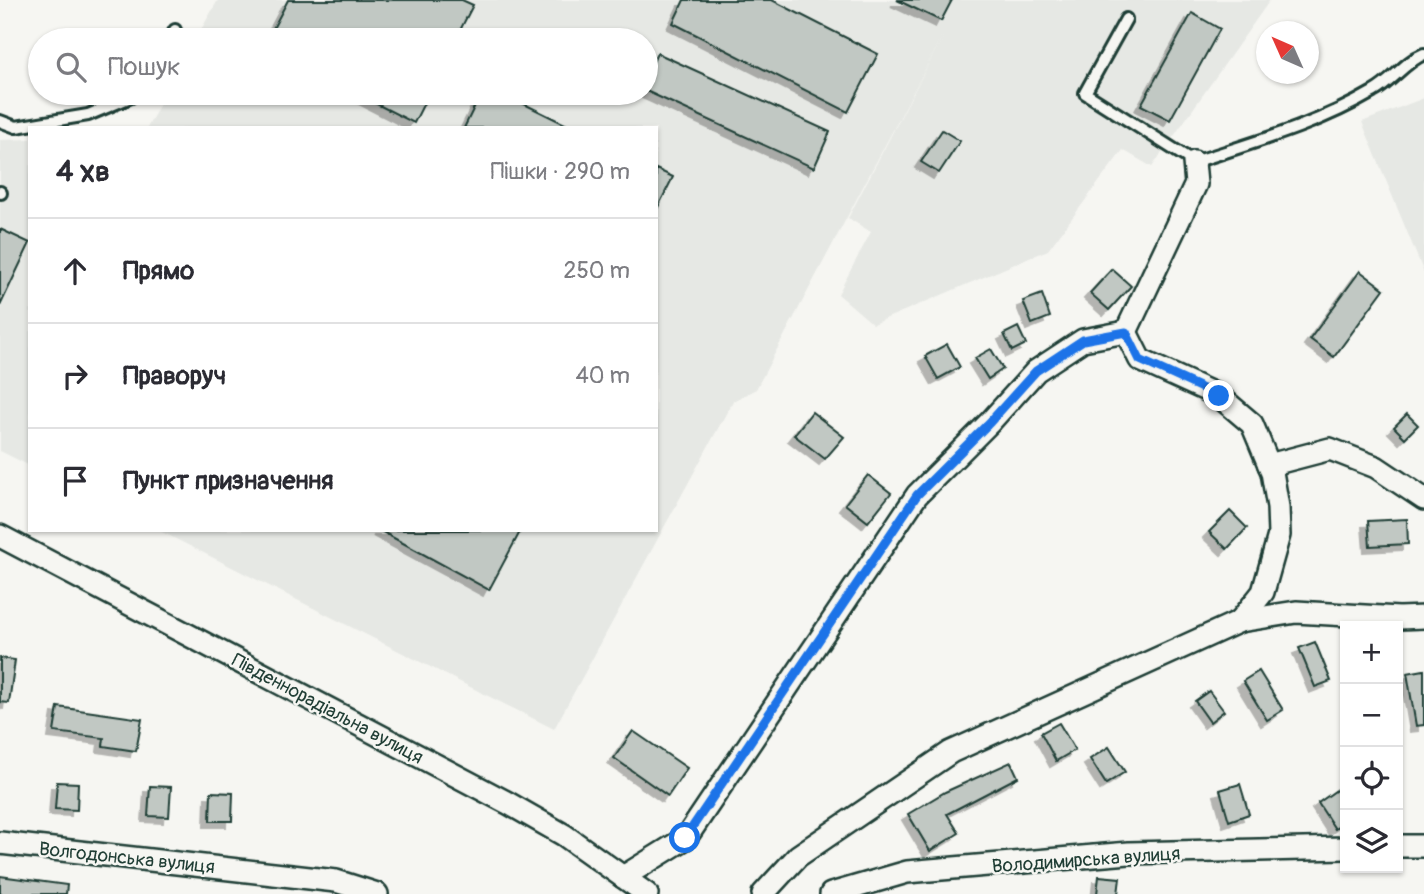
<!DOCTYPE html>
<html lang="uk">
<head>
<meta charset="utf-8">
<style>
	:root { --surface:#fff; --page:#f2f2f3; --text:#2b2b33; --muted:#7c7c81; --line:#e1e1e2 }
	body { margin:0; font-family:Pangolin,sans-serif; background:var(--page); color:var(--text) }
	.controls { position:absolute; right:21px; bottom:21px; display:grid; overflow:hidden; border-radius:0px; box-shadow:0 2px 5px #0004 }
	.controls button { width:63px; height:63px; display:grid; place-items:center; padding:0; border:0; border-bottom:2px solid var(--line); background:var(--surface); color:var(--text); font:35px sans-serif }
	.compass { position:absolute; left:1256px; top:21px; width:63px; height:63px; border-radius:50%; background:var(--surface); box-shadow:0 2px 5px #0004; rotate:315deg }
	.stop { position:absolute; width:21px; height:21px; margin:-16px; border:5px solid #1a73e8; border-radius:50%; background:#fff }
	.stop.end { background:#1a73e8; border-color:#fff; box-shadow:0 2px 7px #0008 }
	.list { margin:0; padding:0; list-style:none }
	h2 { display:flex; justify-content:space-between; align-items:center; height:91px; margin:0; padding:0 28px; font-size:30px }
	h2 small { font-size:23px; font-weight:400; color:var(--muted) }
	.list li { display:grid; grid-template-columns:46px 1fr auto; gap:21px; align-items:center; box-sizing:border-box; height:105px; padding:0 28px; border-top:2px solid var(--line) }
	.list b { display:block; font-size:26px; white-space:nowrap }
	.list em { font-size:23px; font-style:normal; color:var(--muted) }
	.icon { flex:none; width:38px; height:38px; fill:none; stroke:currentColor; stroke-width:2; stroke-linecap:round; stroke-linejoin:round }
	.map { position:relative; flex:none; width:1424px; height:894px; overflow:hidden }
	.search { position:absolute; background:var(--surface); box-shadow:0 2px 5px #0004; left:28px; top:28px; width:630px; height:77px; display:flex; align-items:center; gap:18px; box-sizing:border-box; padding:0 24px; border-radius:38px; color:var(--muted); font-size:26px }
	.panel { position:absolute; background:var(--surface); box-shadow:0 2px 5px #0004; left:28px; top:126px; width:630px; height:406px; border-radius:0px }
	.map>svg:first-child { display:block }
	.built { fill:#e6e8e4 }
	.building { fill:#c1c8c3; stroke:#1f3d34; stroke-width:2; filter:url(#shadow) }
	.lines { fill:none; stroke-linecap:round; stroke-linejoin:round }
	.service-casing { stroke:#1f3d34; stroke-width:16 }
	.minor-casing { stroke:#1f3d34; stroke-width:26 }
	.service { stroke:#f6f6f2; stroke-width:10 }
	.minor { stroke:#f6f6f2; stroke-width:21 }
	.route { stroke:#1a73e8; stroke-width:9 }
	.labels { text-anchor:middle; stroke-width:5; stroke-linejoin:round; paint-order:stroke }
	.street-label { font-size:19px; fill:#1f3d34; stroke:#f6f6f2 }
</style>
</head>
<body>
<div class="map">
<svg width="1424" height="894" viewBox="0 0 1424 894">
	<defs>
		<filter id="shadow"><feDropShadow dx="-6" dy="6" stdDeviation="0" flood-color="#0004"/></filter>
	</defs>
	<rect width="100%" height="100%" fill="#f6f6f2"/>
	<filter id="ink" filterUnits="userSpaceOnUse"><feTurbulence type="fractalNoise" baseFrequency=".0143" numOctaves="2"/><feDisplacementMap in="SourceGraphic" scale="14" xChannelSelector="R" yChannelSelector="G"/><feConvolveMatrix kernelMatrix="1 2 1 2 8 2 1 2 1" color-interpolation-filters="sRGB"/></filter>
	<g filter="url(#ink)">
		<g class="built">
			<polygon points="218,0 1270,0 1152,167 1123,150 1048,250 873,324 838,294 871,232 848,218 944,34 756,389 733,401 554,729 158,530 656,530 656,128 147,128 166,93 646,93 646,40 195,40"/>
			<polygon points="1424,98 1424,273 1362,122"/>
			<polygon points="30,139 30,466 0,451 0,140"/>
		</g>
		<g class="building">
			<polygon points="288,0 462,0 473,5 455,40 267,40"/>
			<polygon points="684,0 772,0 878,54 848,112 673,23"/>
			<polygon points="897,0 952,0 941,21"/>
			<polygon points="1192,13 1220,29 1170,120 1141,105"/>
			<polygon points="657,53 830,132 814,168 646,91 646,78"/>
			<polygon points="355,93 429,93 414,123"/>
			<polygon points="481,93 502,93 573,128 464,128"/>
			<polygon points="942,130 960,141 939,173 921,162"/>
			<polygon points="656,169 673,177 656,211"/>
			<polygon points="0,229 30,243 0,306"/>
			<polygon points="1112,269 1131,286 1109,310 1090,293"/>
			<polygon points="1360,271 1384,289 1334,357 1310,339"/>
			<polygon points="1042,294 1050,317 1032,324 1023,301"/>
			<polygon points="1018,327 1026,344 1012,351 1004,334"/>
			<polygon points="947,344 960,367 938,379 925,356"/>
			<polygon points="991,349 1003,369 988,379 975,358"/>
			<polygon points="812,412 844,437 825,459 794,435"/>
			<polygon points="1407,414 1418,425 1405,438 1394,427"/>
			<polygon points="868,475 891,493 868,522 845,504"/>
			<polygon points="1230,511 1247,528 1227,549 1209,532"/>
			<polygon points="1407,519 1408,544 1370,546 1368,521"/>
			<polygon points="379,530 521,530 489,590"/>
			<polygon points="1315,642 1331,681 1315,687 1299,648"/>
			<polygon points="0,658 15,660 9,703 0,702"/>
			<polygon points="1424,670 1424,725 1416,726 1407,673"/>
			<polygon points="1259,671 1283,710 1267,720 1243,681"/>
			<polygon points="1209,691 1224,711 1210,722 1195,701"/>
			<polygon points="58,707 142,719 136,751 103,746 104,738 54,732"/>
			<polygon points="1059,723 1075,750 1056,761 1041,733"/>
			<polygon points="633,731 687,768 668,796 614,758"/>
			<polygon points="1109,747 1125,772 1106,784 1090,759"/>
			<polygon points="1011,762 1018,777 947,814 959,833 930,851 908,814 945,792"/>
			<polygon points="57,782 78,783 77,810 55,809"/>
			<polygon points="1240,784 1249,814 1229,821 1220,790"/>
			<polygon points="1345,784 1345,822 1335,829 1318,803"/>
			<polygon points="150,786 171,787 169,817 148,816"/>
			<polygon points="211,792 233,793 232,821 210,821"/>
			<polygon points="0,876 67,885 66,894 0,894"/>
			<polygon points="1099,876 1120,878 1118,894 1097,894"/>
		</g>
		<g class="lines">
			<defs>
				<g id="service">
					<path d="M 1126,19 L 1085,93 L 1194,162 C 1255,142 1317,125 1373,92 C 1392,82 1404,62 1424,54"/>
					<polyline points="170,40 175,30"/>
					<polyline points="0,121 16,127 88,115 131,97 134,93"/>
					<polyline points="0,192 1,193"/>
				</g>
				<g id="minor">
					<polyline points="1126,332 1196,184 1194,162"/>
					<polyline points="1269,465 1330,449 1376,467 1424,499"/>
					<polyline points="0,536 508,803 564,835 647,894"/>
					<polyline points="0,843 336,881 377,894"/>
					<polyline points="1398,846 1424,846"/>
					<polyline points="623,877 686,838 917,495 990,422 1036,371 1083,340 1126,332 1140,360 1219,396 1252,424 1272,472 1278,507 1279,535 1263,592 1240,621"/>
					<polyline points="763,894 798,856 951,752 1240,621 1296,612 1399,618 1424,617"/>
					<polyline points="831,894 907,872 1129,853 1345,848"/>
				</g>
			</defs>
			<use href="#service" class="service-casing"/>
			<use href="#minor" class="minor-casing"/>
			<use href="#service" class="service"/>
			<use href="#minor" class="minor"/>
		</g>
	</g>
	<g class="lines" filter="url(#ink)">
		<polyline class="route" points="685,838 917,495 990,422 1036,371 1083,340 1126,332 1140,360 1219,396"/>
	</g>
	<g class="labels">
		<g class="street-label">
			<text transform="translate(328 708) rotate(28)" y="7">Південнорадіальна вулиця</text>
			<text transform="translate(127 857) rotate(6)" y="7">Волгодонська вулиця</text>
			<text transform="translate(1086 859) rotate(-4)" y="7">Володимирська вулиця</text>
		</g>
	</g>
</svg>
<div class="controls">
<button>+</button>
<button>−</button>
<button><svg class="icon" aria-label="locate" viewBox="0 0 24 24"><circle cx="12" cy="12" r="6"/><path d="M12 2v4M12 18v4M2 12h4M18 12h4"/></svg></button>
<button><svg class="icon" aria-label="layers" viewBox="0 0 24 24"><path d="M12 4l9 5-9 5-9-5zM3 14l9 5 9-5"/></svg></button>
</div>
<svg class="compass" viewBox="-18 -18 36 36"><path d="M0-13l5 13h-10z" fill="#e53935"/><path d="M0 13l5-13h-10z" fill="#7c7c81"/></svg>
<div class="stop" style="left:685px;top:838px"></div>
<div class="stop end" style="left:1219px;top:396px"></div>
<div class="search"><svg class="icon" aria-label="search" viewBox="0 0 24 24"><circle cx="10" cy="10" r="6"/><path d="M15 15l6 6"/></svg>Пошук</div>
<section class="panel">
<h2>4 хв<small>Пішки · 290 m</small></h2>
<ul class="list">
<li><svg class="icon" aria-label="ahead" viewBox="0 0 24 24"><path d="M12 20V5M6 11l6-6 6 6"/></svg><div><b>Прямо</b></div><em>250 m</em></li>
<li><svg class="icon" aria-label="right" viewBox="0 0 24 24"><path d="M7 20v-9h11M14 6l5 5-5 5"/></svg><div><b>Праворуч</b></div><em>40 m</em></li>
<li><svg class="icon" aria-label="arrive" viewBox="0 0 24 24"><path d="M6 21V4h12l-3 4 3 4H6"/></svg><div><b>Пункт призначення</b></div></li>
</ul>
</section>
</div>
</body>
</html>
